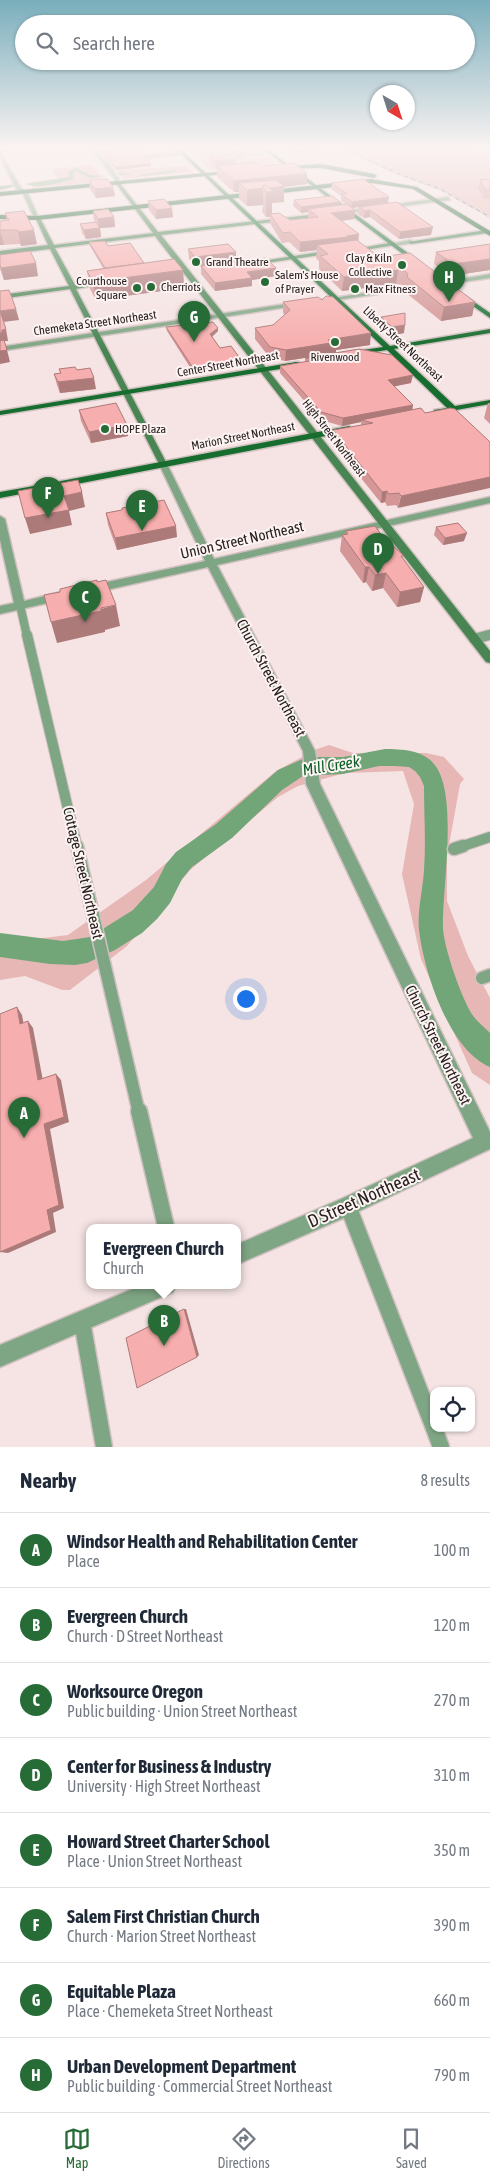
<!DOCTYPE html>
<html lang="en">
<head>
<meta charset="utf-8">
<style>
	:root { --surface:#fff; --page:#f2f2f3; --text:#1f2937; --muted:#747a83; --line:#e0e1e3; --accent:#276b36 }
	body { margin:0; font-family:"Asap Condensed",sans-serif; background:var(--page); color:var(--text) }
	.controls { position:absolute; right:15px; bottom:15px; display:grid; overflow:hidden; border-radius:10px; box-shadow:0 1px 4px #0004 }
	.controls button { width:45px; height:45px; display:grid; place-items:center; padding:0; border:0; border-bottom:1px solid var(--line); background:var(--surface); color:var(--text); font:25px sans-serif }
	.compass { position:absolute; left:370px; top:85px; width:45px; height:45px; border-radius:50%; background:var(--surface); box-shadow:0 1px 4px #0004; rotate:141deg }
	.you { position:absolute; left:245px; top:998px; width:18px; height:18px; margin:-12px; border:4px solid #fff; border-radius:50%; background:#1a73e8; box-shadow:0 0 0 8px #1a73e833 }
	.badge { display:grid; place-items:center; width:32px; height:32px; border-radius:50%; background:var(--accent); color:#fff; font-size:16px; font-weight:700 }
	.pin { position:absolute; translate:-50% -41px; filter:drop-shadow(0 1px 2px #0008) }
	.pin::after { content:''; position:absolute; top:26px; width:18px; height:15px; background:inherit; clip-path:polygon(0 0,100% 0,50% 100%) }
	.popup { position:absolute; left:86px; top:1224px; width:155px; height:65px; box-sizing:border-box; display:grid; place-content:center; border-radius:10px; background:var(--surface); filter:drop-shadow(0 1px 4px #0005); font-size:16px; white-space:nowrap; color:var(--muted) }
	.popup b { font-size:19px; color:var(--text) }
	.popup::after { content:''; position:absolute; left:50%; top:100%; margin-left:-10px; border:10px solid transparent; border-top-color:var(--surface) }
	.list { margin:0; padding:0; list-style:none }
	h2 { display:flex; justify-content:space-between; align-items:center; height:65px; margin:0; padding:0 20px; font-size:21px }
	h2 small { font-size:16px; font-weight:400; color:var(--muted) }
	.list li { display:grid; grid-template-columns:32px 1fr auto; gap:15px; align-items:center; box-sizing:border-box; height:75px; padding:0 20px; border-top:1px solid var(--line) }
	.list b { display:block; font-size:19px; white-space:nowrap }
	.list p { margin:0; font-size:16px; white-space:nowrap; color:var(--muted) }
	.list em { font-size:16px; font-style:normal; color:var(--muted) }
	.icon { flex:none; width:28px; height:28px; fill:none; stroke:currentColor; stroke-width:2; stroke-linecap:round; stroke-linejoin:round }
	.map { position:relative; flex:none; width:490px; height:1447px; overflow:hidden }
	.search { position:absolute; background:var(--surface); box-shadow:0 1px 4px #0004; left:15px; right:15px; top:15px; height:55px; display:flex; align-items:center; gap:12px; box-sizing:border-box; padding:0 18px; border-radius:28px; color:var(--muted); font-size:19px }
	.sheet { height:665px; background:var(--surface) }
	nav { display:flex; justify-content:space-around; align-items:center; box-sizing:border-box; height:70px; border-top:1px solid var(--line); background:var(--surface); font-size:14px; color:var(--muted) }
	nav a { display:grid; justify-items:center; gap:2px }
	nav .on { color:var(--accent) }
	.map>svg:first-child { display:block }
	.green { fill:#e7b7b6 }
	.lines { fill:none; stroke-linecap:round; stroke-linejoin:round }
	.stream { stroke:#72a679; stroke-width:1 }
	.canal { fill:#72a679; fill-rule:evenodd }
	.river { fill:#72a679; fill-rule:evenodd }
	.minor-far4-casing { stroke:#d0c1c0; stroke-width:5 }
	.minor-far3-casing { stroke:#d0c1c0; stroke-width:10 }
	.minor-far2-casing { stroke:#d0c1c0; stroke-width:12 }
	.minor-far1-casing { stroke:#d0c1c0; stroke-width:15 }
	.minor-casing { stroke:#d0c1c0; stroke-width:19 }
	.tertiary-casing { stroke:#d0c1c0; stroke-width:3 }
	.secondary-casing { stroke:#d0c1c0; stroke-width:3 }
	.primary-casing { stroke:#d0c1c0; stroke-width:3 }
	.trunk-casing { stroke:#d0c1c0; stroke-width:2 }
	.minor-far4 { stroke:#7fa684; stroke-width:4 }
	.minor-far3 { stroke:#7fa684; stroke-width:8 }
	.minor-far2 { stroke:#7fa684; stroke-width:10 }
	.minor-far1 { stroke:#7fa684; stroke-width:12 }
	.minor { stroke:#7fa684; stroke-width:16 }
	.tertiary { fill:#7fa684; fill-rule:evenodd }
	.secondary { fill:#498553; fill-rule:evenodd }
	.primary { fill:#166d2e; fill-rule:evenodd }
	.trunk { fill:#195f2b; fill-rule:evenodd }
	.rail-casing { stroke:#938887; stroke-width:2 }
	.rail { stroke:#fef3f3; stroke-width:1; stroke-dasharray:4; stroke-linecap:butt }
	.wall { fill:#d49696 }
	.shaded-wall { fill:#ad7a7a }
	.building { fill:#f7aeae; stroke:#ad7a7a }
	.poi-dot { fill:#276b36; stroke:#fef3f3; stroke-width:2 }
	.labels { text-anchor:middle; stroke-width:4; stroke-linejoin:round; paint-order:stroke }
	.far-poi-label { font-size:12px; fill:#26201f; stroke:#fef3f3; text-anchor:start }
	.far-street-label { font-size:12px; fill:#26201f; stroke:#fef3f3 }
	.street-label { font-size:15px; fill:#26201f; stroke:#fef3f3 }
	.water-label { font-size:16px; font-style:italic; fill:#0a5e25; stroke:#fef3f3 }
	.near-street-label { font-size:18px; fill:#26201f; stroke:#fef3f3 }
</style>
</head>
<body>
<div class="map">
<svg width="490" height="1447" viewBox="0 0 490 1447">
	<rect width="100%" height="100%" fill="#f5e4e3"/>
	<g class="green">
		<polygon points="186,148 212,149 224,148 232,150 238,148 255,148 275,163 211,170"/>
		<polygon points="346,148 447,148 490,154 490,215 440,188 397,172"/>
		<polygon points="92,165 105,181 33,188 30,182 58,179 52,169"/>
		<polygon points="186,166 192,172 124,179 117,170"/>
		<polygon points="329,745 353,753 426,753 444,757 464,779 460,784 447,856 447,901 468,956 490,998 490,1085 472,1073 421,959 402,874 414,804 403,771 345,773 298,786 278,797 190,870 127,946 70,990 62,990 25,976 0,980 0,939 43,938 68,935 146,880 276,771 317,749"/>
	</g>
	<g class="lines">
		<g class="stream">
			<path d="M 177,148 C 227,160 276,154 327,148"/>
			<polyline points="234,150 245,154"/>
		</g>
		<g class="canal">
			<polygon points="243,154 245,156 229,160 227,159"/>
			<path d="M 76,168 L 90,175 L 106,176 L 89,178 L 77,171 L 73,173 L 74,179 C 60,183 38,189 25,184 L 69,177 L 68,172 Z"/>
			<polygon points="174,170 176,172 143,176 141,175"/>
			<polygon points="119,173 134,175 117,175"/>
			<polygon points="17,184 17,186 0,190 0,186"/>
		</g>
		<path class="river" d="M 385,749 C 401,749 423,750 434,764 C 459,793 442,889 443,928 C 444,948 460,993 470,1011 C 474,1019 483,1026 490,1033 L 490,1067 C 449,1050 424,972 419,930 C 417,911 423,889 424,870 C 426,842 424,814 424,786 L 420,777 L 415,771 L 409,767 L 394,766 L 379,766 L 343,774 L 303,776 L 282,790 L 232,838 L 192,867 L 182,879 L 170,903 L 157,919 L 142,933 L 115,950 L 87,963 L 75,965 L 50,964 L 0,957 L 0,933 L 63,941 L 90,937 L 133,910 L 154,887 L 166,864 L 176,852 L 216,824 L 278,770 L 307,757 L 343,757 Z"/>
		<defs>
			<g id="minor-far4">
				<polyline points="0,150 6,150"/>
				<polyline points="144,157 183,153"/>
			</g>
			<g id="minor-far3">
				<polyline points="20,605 27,636"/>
				<polyline points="484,636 490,635"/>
			</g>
			<g id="minor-far2">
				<polyline points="27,635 77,847"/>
				<polyline points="474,639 489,635"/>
				<polyline points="460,847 490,837"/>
			</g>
			<g id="minor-far1">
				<polyline points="77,846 139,1113"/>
				<polyline points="454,849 463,846"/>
				<polyline points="482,978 490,975"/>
			</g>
			<g id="minor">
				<polyline points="139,1111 166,1227"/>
				<polyline points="348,1206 434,1428"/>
				<polyline points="82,1321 104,1447"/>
				<polyline points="434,1428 441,1447"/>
			</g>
			<g id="tertiary">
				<path d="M 87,148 C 100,147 112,169 119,179 L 118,183 L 114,183 L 115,179 L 94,153 Z"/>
				<polygon points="0,152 21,188 27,191 39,219 35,219 22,192 16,189 0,157"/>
				<polygon points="448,197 450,200 349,213 346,211"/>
				<polygon points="411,240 413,243 394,246 391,244"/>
				<polygon points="490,274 490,278 436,286 433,284"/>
				<polygon points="402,287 404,288 404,290 324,302 321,300"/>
				<polygon points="299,302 302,304 301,305 0,351 0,347"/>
				<polygon points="163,461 167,464 214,559 490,497 490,503 217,565 315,751 320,784 490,1132 490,1149 355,1213 238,1264 238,1244 341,1199 473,1138 306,784 303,751 208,567 93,593 88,589 93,585 205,561 159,464"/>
				<polygon points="0,516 5,519 24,601 61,592 66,596 65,599 0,614 0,606 14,603 0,540"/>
				<polygon points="142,1285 176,1285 173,1292 0,1367 0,1345"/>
			</g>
			<g id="secondary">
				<polygon points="114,181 118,181 158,232 327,213 325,216 161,235 490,651 490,663 486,662 155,236 55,248 75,285 104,281 107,283 76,289 167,464 166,466 159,464 70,289 0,299 0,295 69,286 50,249 0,255 0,251 48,245 35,217 40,218 54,245 153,233"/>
				<polygon points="486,230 488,233 411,244 408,242"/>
				<polygon points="394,242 396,245 352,252 349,250"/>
				<polygon points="332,250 334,253 253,265 250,263"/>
			</g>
			<g id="primary">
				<polygon points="175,148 179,148 390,346 490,329 490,333 394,349 455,406 490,400 490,404 434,414 434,410 447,408 387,350 350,356 350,352 383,347"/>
				<polygon points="262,148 266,148 420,262 420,264 416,264"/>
				<polygon points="460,295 464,295 490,313 490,318 460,297"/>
				<polygon points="296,362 299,362 299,366 0,415 0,411"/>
				<polygon points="349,426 353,429 352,431 61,487 56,484 61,481"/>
				<polygon points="34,486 39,489 37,491 0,498 0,492"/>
			</g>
			<g id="trunk">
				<polygon points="321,164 374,174 377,176 374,178 321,168 279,169 276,167"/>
				<polygon points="238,170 236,173 0,196 0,192"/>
				<polygon points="371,179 417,187 490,231 490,236 413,189 371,183 37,220 0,219 0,215 37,216"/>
			</g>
		</defs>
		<use href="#minor-far4" class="minor-far4-casing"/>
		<use href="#minor-far3" class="minor-far3-casing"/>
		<use href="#minor-far2" class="minor-far2-casing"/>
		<use href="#minor-far1" class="minor-far1-casing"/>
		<use href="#minor" class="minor-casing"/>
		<use href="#tertiary" class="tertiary-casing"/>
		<use href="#secondary" class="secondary-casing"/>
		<use href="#primary" class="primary-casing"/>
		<use href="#trunk" class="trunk-casing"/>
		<use href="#minor-far4" class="minor-far4"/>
		<use href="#minor-far3" class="minor-far3"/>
		<use href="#minor-far2" class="minor-far2"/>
		<use href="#minor-far1" class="minor-far1"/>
		<use href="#minor" class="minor"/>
		<use href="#tertiary" class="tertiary"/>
		<use href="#secondary" class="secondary"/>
		<use href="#primary" class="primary"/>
		<use href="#trunk" class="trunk"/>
		<defs>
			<polyline id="rail" points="342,148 399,174 440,189 490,217"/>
		</defs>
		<use href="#rail" class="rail-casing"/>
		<use href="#rail" class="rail"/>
	</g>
	<g class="wall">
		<polygon points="102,151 141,157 151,164 151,166 116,170 102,153"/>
		<polygon points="210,156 236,164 260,166 307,184 284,187 284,202 272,203 272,213 290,220 308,218 308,212 301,213 293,206 294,200 340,205 346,204 341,201 341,196 331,189 332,183 388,203 431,235 399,239 370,217 364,218 358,214 359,207 353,208 355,210 354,219 342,221 358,241 379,257 475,302 472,316 441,321 405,292 405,288 403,285 396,284 342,291 319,269 319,261 316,258 317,250 300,252 289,242 282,243 270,223 270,217 266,217 262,212 263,205 247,206 239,199 239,192 234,192 217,177 217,169 216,169 211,164"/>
		<polygon points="89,180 115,196 96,198 90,189"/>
		<polygon points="480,180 490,181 490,199 484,199 478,188"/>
		<polygon points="148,201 173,217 156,219 149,210"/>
		<polygon points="93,211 114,217 115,227 100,228 101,237 86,239 82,233 80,224 95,222 94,220"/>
		<polygon points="5,213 37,244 21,246 20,244 0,245 0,221 7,221"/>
		<polygon points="89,242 108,246 144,263 183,270 184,288 96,300 90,289 87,271 103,268 90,246"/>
		<polygon points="490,244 490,270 450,276 434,264 436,252"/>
		<polygon points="188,249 236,252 236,262 276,268 276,276 252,280 252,286 215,291 201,274 201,266 196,267 189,259"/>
		<polygon points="0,255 38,276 4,280 0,269"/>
		<polygon points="283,302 370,345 336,350 336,353 285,361 270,358 255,339 255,328 273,325 285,315 283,313"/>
		<polygon points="381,317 404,333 390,336 380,326"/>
		<polygon points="166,327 218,331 212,336 220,348 242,361 242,364 193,372 167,331"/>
		<polygon points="305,358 411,383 394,386 412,410 421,408 398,508 396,505 387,506 385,502 381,503 332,442 333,430 361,425 361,422 342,426 321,420 280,373 280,366 305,362"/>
		<polygon points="59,369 77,370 96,389 60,393 57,385 54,374 60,373"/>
		<polygon points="488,403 490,403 490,424 484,418"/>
		<polygon points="79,410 128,436 91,443 81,421"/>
		<polygon points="122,510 177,537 117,550 108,525 106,513"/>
		<polygon points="436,527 464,541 443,545 434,535"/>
		<polygon points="346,531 388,544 403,559 424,587 420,602 397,607 383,588 372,591 366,582 363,583 340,551 342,535 346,535"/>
	</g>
	<g class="shaded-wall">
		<polygon points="235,159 236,167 217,166 217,169 216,169 216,161"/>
		<polygon points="151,164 151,166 116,170 115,167"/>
		<polygon points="307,173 307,184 284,187 284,202 272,203 272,216 270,214 270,217 266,217 266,192 263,186 263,205 247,206 247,190 239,183 239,192 234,192 234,181"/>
		<polygon points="113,187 115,196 96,198 95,189"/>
		<polygon points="389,197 388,203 351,208 352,202"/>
		<polygon points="340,202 340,208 308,209 308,212 301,213 301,207"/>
		<polygon points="172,208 173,217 156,219 156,210"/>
		<polygon points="355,210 354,219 331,222 331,213"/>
		<polygon points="370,210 370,217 364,218 365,211"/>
		<polygon points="114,217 115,227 100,228 101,237 86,239 84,230 99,228 98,219"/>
		<polygon points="433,227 431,235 399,239 400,232"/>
		<polygon points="0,230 4,245 0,245"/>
		<polygon points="34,230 37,244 21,246 18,232"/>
		<polygon points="359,234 358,244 317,245 317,250 300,252 300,242"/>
		<polygon points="236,252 236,262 196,267 195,257"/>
		<polygon points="490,259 490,270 450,276 453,264"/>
		<polygon points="36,263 38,276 4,280 1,268"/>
		<polygon points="276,268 276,276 252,280 252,286 215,291 215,283 247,272"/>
		<polygon points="183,270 184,288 96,300 93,282"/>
		<polygon points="398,270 396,284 342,291 344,277"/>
		<polygon points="475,302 472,316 441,321 444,307"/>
		<polygon points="16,309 19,320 3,322 0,311"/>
		<polygon points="405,325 404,333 390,336 392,327"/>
		<polygon points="218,328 218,331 211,338 210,334"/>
		<polygon points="6,329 8,341 5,341 0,345 0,333 2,330"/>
		<polygon points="371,333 370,345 336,350 336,353 285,361 286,350 328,340"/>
		<polygon points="7,350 10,362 0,364 0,351"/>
		<polygon points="242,361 242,364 193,372 193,368"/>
		<polygon points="413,375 411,383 387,388 388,380"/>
		<polygon points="94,378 96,389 60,393 58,382"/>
		<polygon points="413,405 412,413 361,420 361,422 342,426 343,418"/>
		<polygon points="127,425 128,436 91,443 89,432"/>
		<polygon points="490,477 490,488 398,508 401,496"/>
		<polygon points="387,491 385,502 381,503 382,492"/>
		<polygon points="82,492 85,507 69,511 72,525 30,534 25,518 64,496"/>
		<polygon points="176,526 177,537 117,550 115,538"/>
		<polygon points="467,533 464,541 443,545 445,538"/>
		<polygon points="365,567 369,567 366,582 363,583"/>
		<polygon points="386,573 383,588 372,591 375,575"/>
		<polygon points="424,587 420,602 397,607 400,592"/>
		<polygon points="116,605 120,626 105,630 105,632 57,643 51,622"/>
		<polygon points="17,1007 22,1015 25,1031 20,1024"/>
		<polygon points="28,1021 33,1028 44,1086 38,1080"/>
		<polygon points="56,1074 61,1080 69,1122 50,1129 64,1208 53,1213 56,1232 8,1253 0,1252 47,1210 44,1124"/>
		<polygon points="184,1309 186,1309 199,1355 197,1357"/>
	</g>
	<g class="building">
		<polygon points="133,148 137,148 141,151 141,157 146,158 151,164 115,167 102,151"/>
		<polygon points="230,154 235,159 216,161 210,156"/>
		<polygon points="246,163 256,163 260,166 294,163 307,173 234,181 217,166"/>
		<polygon points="107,179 113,187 95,189 89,180"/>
		<polygon points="363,179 389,197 352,202 341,194 347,194 332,183"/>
		<polygon points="488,179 490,181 490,190 486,190 480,180"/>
		<polygon points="276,180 284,186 269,188 265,185 263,186 263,188 247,190 239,183"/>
		<polygon points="265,185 273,191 266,192 263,186"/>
		<polygon points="332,196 340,202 301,207 294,200"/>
		<polygon points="164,199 172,208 156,210 148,201"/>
		<polygon points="397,202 433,227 400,232 370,210 365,211 359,207"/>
		<polygon points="347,204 355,210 331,213 359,234 347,236 349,237 300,242 290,232 283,233 270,214 279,213 290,220 318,217 308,209"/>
		<polygon points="108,209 114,217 98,219 93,211"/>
		<polygon points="24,211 34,230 18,232 17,230 0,230 0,221 9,220 5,213"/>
		<polygon points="96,222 100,228 84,230 80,224"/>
		<polygon points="357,240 379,257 410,253 475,302 444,307 407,277 408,274 405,271 398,270 344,277 320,256 328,254 317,245"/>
		<polygon points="105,241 108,246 130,243 144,263 105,268 89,242"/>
		<polygon points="228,244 236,252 195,257 188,249"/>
		<polygon points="490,244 490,259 453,264 436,252"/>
		<polygon points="30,251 36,263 1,268 0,265 0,255"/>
		<polygon points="266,258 276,268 247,272 252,278 215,283 201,266"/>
		<polygon points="174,259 183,270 93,282 87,271"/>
		<polygon points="9,290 16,309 0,311 6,329 2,330 2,333 0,333 0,291"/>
		<polygon points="326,296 333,297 371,333 328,340 337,342 286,350 270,347 255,328 273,325 290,310 283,302 318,297 322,300"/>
		<polygon points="405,313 405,325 392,327 381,317"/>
		<polygon points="213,322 218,328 210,334 220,348 231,346 242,361 193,368 166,327"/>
		<polygon points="4,340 7,350 0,351 0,341"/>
		<polygon points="359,349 392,355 413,375 388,380 413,405 343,418 321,412 280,366 315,360 305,358"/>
		<polygon points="75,367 77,370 90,368 94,378 58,382 54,374 61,373 59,369"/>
		<polygon points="116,403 127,425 89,432 79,410"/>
		<polygon points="421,408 425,413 450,408 455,409 490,442 490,477 401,496 399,493 389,494 387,491 382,492 333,430 373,423 361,420"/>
		<polygon points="78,480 82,492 64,496 69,510 25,518 18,491"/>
		<polygon points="164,500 176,526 115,538 106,513 122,510 122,508"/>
		<polygon points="458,523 467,533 445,538 436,527"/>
		<polygon points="375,526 388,544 390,543 404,556 401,556 424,587 400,592 386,573 375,575 369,567 365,567 342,535 348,534 346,531"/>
		<polygon points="97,580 97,582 106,580 116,605 101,608 101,611 51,622 44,595 60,592 60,589"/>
		<polygon points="17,1007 20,1024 28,1021 38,1080 56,1074 64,1117 44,1124 59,1205 47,1210 51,1230 0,1252 0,1014"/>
		<polygon points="184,1309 197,1357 137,1388 126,1338"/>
	</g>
	<linearGradient id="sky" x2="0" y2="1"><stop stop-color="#79aebc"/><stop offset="0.42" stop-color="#faf3f2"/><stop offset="1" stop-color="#faf3f2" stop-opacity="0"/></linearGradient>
	<rect width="490" height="350" fill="url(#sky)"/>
	<g class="poi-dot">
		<circle cx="196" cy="262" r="5"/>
		<circle cx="402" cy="265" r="5"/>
		<circle cx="265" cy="282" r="5"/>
		<circle cx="151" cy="287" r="5"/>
		<circle cx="137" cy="288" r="5"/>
		<circle cx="355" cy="289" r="5"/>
		<circle cx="335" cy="342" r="5"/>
		<circle cx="105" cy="429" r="5"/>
	</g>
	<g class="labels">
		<g class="far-poi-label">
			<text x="392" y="262" text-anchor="end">Clay &amp; Kiln<tspan x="392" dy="14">Collective</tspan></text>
			<text x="206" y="266">Grand Theatre</text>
			<text x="275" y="279">Salem's House<tspan x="275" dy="14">of Prayer</tspan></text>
			<text x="127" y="285" text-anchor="end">Courthouse<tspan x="127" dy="14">Square</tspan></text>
			<text x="161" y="291">Cherriots</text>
			<text x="365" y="293">Max Fitness</text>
			<text x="335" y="361" text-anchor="middle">Rivenwood</text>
			<text x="115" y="433">HOPE Plaza</text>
		</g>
		<g class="far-street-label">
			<text transform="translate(95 323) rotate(-8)" y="4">Chemeketa Street Northeast</text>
			<text transform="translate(403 344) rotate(43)" y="4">Liberty Street Northeast</text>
			<text transform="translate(228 364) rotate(-10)" y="4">Center Street Northeast</text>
			<text transform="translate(243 436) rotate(-11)" y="4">Marion Street Northeast</text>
			<text transform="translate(334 438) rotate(52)" y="4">High Street Northeast</text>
		</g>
		<g class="street-label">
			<text transform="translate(242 540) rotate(-13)" y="5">Union Street Northeast</text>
			<text transform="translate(271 678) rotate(62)" y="5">Church Street Northeast</text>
			<text transform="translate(83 873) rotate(77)" y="5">Cottage Street Northeast</text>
			<text transform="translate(438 1045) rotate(64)" y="5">Church Street Northeast</text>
		</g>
		<g class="water-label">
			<text transform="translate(331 765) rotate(-9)" y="6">Mill Creek</text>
		</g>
		<g class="near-street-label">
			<text transform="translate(364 1198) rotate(-24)" y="6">D Street Northeast</text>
		</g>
	</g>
</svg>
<div class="controls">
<button><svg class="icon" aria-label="locate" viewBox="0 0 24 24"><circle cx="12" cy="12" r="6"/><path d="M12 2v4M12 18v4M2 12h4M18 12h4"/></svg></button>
</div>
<svg class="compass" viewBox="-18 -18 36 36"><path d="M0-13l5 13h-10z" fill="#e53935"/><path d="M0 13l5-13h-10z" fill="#747a83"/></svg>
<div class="you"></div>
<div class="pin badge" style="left:24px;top:1138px">A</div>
<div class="pin badge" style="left:164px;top:1346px">B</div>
<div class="popup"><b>Evergreen Church</b>Church</div>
<div class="pin badge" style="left:85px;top:622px">C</div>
<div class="pin badge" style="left:378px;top:574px">D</div>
<div class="pin badge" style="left:142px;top:531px">E</div>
<div class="pin badge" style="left:48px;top:518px">F</div>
<div class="pin badge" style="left:194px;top:342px">G</div>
<div class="pin badge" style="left:449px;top:302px">H</div>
<div class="search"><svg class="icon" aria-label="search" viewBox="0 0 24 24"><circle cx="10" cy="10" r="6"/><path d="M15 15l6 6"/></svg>Search here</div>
</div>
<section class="sheet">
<h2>Nearby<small>8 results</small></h2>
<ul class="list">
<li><span class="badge">A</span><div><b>Windsor Health and Rehabilitation Center</b><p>Place</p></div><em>100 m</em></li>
<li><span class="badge">B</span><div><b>Evergreen Church</b><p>Church · D Street Northeast</p></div><em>120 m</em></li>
<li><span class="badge">C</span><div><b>Worksource Oregon</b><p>Public building · Union Street Northeast</p></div><em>270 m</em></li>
<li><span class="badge">D</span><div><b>Center for Business &amp; Industry</b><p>University · High Street Northeast</p></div><em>310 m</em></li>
<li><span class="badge">E</span><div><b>Howard Street Charter School</b><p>Place · Union Street Northeast</p></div><em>350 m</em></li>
<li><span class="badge">F</span><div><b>Salem First Christian Church</b><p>Church · Marion Street Northeast</p></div><em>390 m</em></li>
<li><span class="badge">G</span><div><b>Equitable Plaza</b><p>Place · Chemeketa Street Northeast</p></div><em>660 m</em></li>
<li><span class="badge">H</span><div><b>Urban Development Department</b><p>Public building · Commercial Street Northeast</p></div><em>790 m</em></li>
</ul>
</section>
<nav>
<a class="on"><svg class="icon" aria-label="map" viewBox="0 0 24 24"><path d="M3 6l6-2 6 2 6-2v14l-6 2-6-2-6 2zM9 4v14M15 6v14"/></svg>Map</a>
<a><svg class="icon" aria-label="directions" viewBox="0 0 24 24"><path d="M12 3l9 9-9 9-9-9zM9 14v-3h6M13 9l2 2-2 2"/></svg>Directions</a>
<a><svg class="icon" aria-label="saved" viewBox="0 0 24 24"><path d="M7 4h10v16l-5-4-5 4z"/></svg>Saved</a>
</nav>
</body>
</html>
